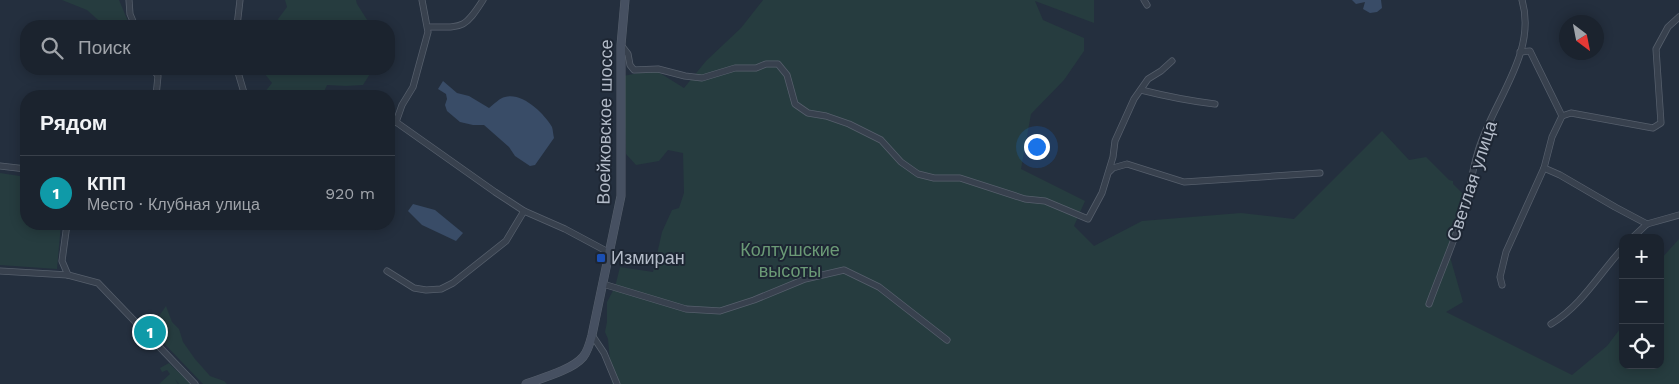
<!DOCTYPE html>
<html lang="ru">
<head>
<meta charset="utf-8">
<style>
	:root { --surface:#1b232e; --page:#242b36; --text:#f1f3f6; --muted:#a0a4aa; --line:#39404a; --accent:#8bbbb9 }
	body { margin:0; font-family:"Work Sans",sans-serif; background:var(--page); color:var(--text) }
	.controls { position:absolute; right:15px; bottom:15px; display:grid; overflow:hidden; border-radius:10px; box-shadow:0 2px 12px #0003 }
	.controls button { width:45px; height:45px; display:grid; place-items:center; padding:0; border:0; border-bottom:1px solid var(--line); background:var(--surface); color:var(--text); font:25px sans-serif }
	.compass { position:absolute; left:1559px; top:15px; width:45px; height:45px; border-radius:50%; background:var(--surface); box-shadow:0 2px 12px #0003; rotate:148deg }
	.you { position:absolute; left:1036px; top:146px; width:18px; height:18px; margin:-12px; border:4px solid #fff; border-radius:50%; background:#1a73e8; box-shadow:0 0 0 8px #1a73e833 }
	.badge { display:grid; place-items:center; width:32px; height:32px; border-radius:50%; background:var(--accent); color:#fff; font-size:16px; font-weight:700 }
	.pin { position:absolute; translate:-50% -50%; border:2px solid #fff; box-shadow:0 1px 5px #0006 }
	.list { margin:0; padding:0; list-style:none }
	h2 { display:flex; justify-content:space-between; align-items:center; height:65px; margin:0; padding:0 20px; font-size:21px }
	h2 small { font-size:16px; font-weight:400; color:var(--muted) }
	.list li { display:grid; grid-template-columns:32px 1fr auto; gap:15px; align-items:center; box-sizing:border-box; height:75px; padding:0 20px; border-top:1px solid var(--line) }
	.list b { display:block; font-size:19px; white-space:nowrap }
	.list p { margin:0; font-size:16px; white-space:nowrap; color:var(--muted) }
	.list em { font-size:16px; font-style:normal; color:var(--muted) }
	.icon { flex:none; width:28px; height:28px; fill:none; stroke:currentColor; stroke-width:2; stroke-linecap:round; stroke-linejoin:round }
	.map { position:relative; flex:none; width:1679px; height:384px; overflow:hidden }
	.search { position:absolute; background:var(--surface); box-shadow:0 2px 12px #0003; left:20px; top:20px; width:375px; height:55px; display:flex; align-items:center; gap:12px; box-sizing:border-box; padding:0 18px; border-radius:20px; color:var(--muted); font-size:19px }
	.panel { position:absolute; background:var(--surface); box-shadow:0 2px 12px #0003; left:20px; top:90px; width:375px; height:140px; border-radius:20px }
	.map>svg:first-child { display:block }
	.green { fill:#263c3f }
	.water { fill:#394c67 }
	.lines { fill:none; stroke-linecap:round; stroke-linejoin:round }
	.street-casing { stroke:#565f6c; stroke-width:7 }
	.secondary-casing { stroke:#565f6c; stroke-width:9 }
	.street { stroke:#38414e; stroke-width:5.5 }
	.secondary { stroke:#465061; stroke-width:8 }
	.transit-dot { fill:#1a4fb4; stroke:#1d2633; stroke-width:2 }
	.labels { text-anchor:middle; stroke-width:4; stroke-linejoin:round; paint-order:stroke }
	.street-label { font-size:18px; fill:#b4bcc9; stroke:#1d2633 }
	.park-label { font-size:18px; fill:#6b9a76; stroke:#1d2633 }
	.poi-label { font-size:18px; fill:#b4bcc9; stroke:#1d2633; text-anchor:start }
</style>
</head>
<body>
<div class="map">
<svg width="1679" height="384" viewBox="0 0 1679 384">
	<rect width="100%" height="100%" fill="#242f3e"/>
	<g class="green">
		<polygon points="62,0 119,0 130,26 105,26 87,10"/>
		<polygon points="285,0 356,0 357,4 371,26 281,26 278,19 287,7"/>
		<polygon points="763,0 1094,0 1094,23 1035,1 1043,20 1084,38 1084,51 1064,80 1031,114 1021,169 1085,201 1074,226 1094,246 1142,221 1241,213 1294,219 1382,131 1409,160 1426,157 1449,180 1453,181 1453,184 1469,200 1450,257 1463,302 1446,312 1572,375 1607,346 1623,325 1623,365 1660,365 1660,260 1679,239 1679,384 612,384 608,339 605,332 607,322 607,302 615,287 620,267 653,272 662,232 672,210 679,208 684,193 683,153 668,150 659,161 636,165 626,154 623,76 655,70 684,88 706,61 741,28"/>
		<polygon points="261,69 373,69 363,85 346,86 327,85 322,96 266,96 264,93 272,83"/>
		<polygon points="0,173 26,177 26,224 61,224 57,269 0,265"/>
		<polygon points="166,306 172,322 179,329 183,342 195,359 210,376 224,381 227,384 203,384 156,335 159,316"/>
		<path d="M 169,363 C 176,371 184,376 191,384 L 179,384 L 175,379 L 178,384 L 159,384 L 170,374 L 167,370 L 162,372 L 160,368 Z"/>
	</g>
	<g class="water">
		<polygon points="1352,0 1381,0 1382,8 1377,12 1370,13 1363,9 1365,2 1356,4"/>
		<path d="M 443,81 L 457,93 L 469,96 L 489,108 C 494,104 500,98 505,97 C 522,92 544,113 552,127 C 553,130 553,134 554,138 L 535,165 L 530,166 L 515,156 L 509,147 L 484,125 L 473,125 L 460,122 L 447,111 L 445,105 L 447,99 L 446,94 L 438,89 Z"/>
		<polygon points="413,204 435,210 463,233 456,241 422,225 408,211"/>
	</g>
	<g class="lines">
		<defs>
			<g id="street">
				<polyline points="129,0 130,14 135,26"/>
				<polyline points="1144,0 1147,5"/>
				<polyline points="237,26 240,0"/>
				<path d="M 428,27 C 462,27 464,30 483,0"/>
				<polyline points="621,45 628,54 630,65 634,70 658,69 685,76 702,78 735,68 756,68 766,64 778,64 787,75 795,104 808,113 826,116 849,124 881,140 901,162 918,174 934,178 960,178 1025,199 1045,201 1088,219 1102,193 1113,157 1115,141 1134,99 1148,79 1161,71 1172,61"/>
				<polyline points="1520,52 1530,51 1562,116"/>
				<polyline points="153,69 158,76 156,96"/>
				<polyline points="237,69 245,96"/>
				<path d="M 1141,90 C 1165,96 1190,101 1215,104"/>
				<polyline points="396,122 402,105 413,87 428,32 422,0"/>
				<polyline points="389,125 396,122 495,192 524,211 565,229 610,253"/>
				<polyline points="0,166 26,169"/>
				<polyline points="1544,168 1560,175 1615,207 1647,224"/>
				<polyline points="1110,171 1113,168 1127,164 1184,182 1320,173"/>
				<polyline points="67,224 62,261 68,275"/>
				<polyline points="1632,238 1647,224 1679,215"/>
				<polyline points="0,271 68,275 98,283 195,384"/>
				<polyline points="387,271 414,288 426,290 441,289 453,283 506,241 524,211"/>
				<polyline points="603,284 686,309 720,311 754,300 805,279 844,270 879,287 947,340"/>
				<polyline points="1502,285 1500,277 1506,252 1544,168 1552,137 1562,116 1571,113 1653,128 1661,123 1656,49 1668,27 1679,17"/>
				<path d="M 1429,304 C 1440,274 1453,244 1463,214 C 1470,195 1471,174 1477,155 C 1490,104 1538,55 1522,0"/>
				<path d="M 1551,324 C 1582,305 1599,274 1623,248"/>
				<polyline points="592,335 604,353 617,384"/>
			</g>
			<path id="secondary" d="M 526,384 C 542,378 572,370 583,357 C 588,351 590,343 592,335 L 621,196 L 621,45 L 625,0"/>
		</defs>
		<use href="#street" class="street-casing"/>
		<use href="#secondary" class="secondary-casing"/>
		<use href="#street" class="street"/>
		<use href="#secondary" class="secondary"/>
	</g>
	<rect class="transit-dot" x="596" y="253" width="10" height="10" rx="2.5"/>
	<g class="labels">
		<g class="street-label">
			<text transform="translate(605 122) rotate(-89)" y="6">Воейковское шоссе</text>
			<text transform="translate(1472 181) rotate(-72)" y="6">Светлая улица</text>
		</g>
		<g class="park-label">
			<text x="790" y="256">Колтушские<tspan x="790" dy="21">высоты</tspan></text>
		</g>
		<g class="poi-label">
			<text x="611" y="264">Измиран</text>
		</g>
	</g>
</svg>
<div class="controls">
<button>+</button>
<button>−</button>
<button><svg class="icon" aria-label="locate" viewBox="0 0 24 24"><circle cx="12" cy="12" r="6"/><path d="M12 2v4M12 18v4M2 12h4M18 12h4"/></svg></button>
</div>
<svg class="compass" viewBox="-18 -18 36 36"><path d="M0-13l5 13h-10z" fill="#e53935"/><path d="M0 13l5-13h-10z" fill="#a0a4aa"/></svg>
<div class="you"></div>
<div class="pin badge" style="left:150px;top:332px;background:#0f9aa8">1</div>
<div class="search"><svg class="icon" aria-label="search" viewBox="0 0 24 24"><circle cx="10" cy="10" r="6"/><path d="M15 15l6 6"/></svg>Поиск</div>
<section class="panel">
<h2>Рядом<small></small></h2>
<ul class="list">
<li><span class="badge" style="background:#0f9aa8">1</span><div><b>КПП</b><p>Место · Клубная улица</p></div><em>920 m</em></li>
</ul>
</section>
</div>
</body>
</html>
